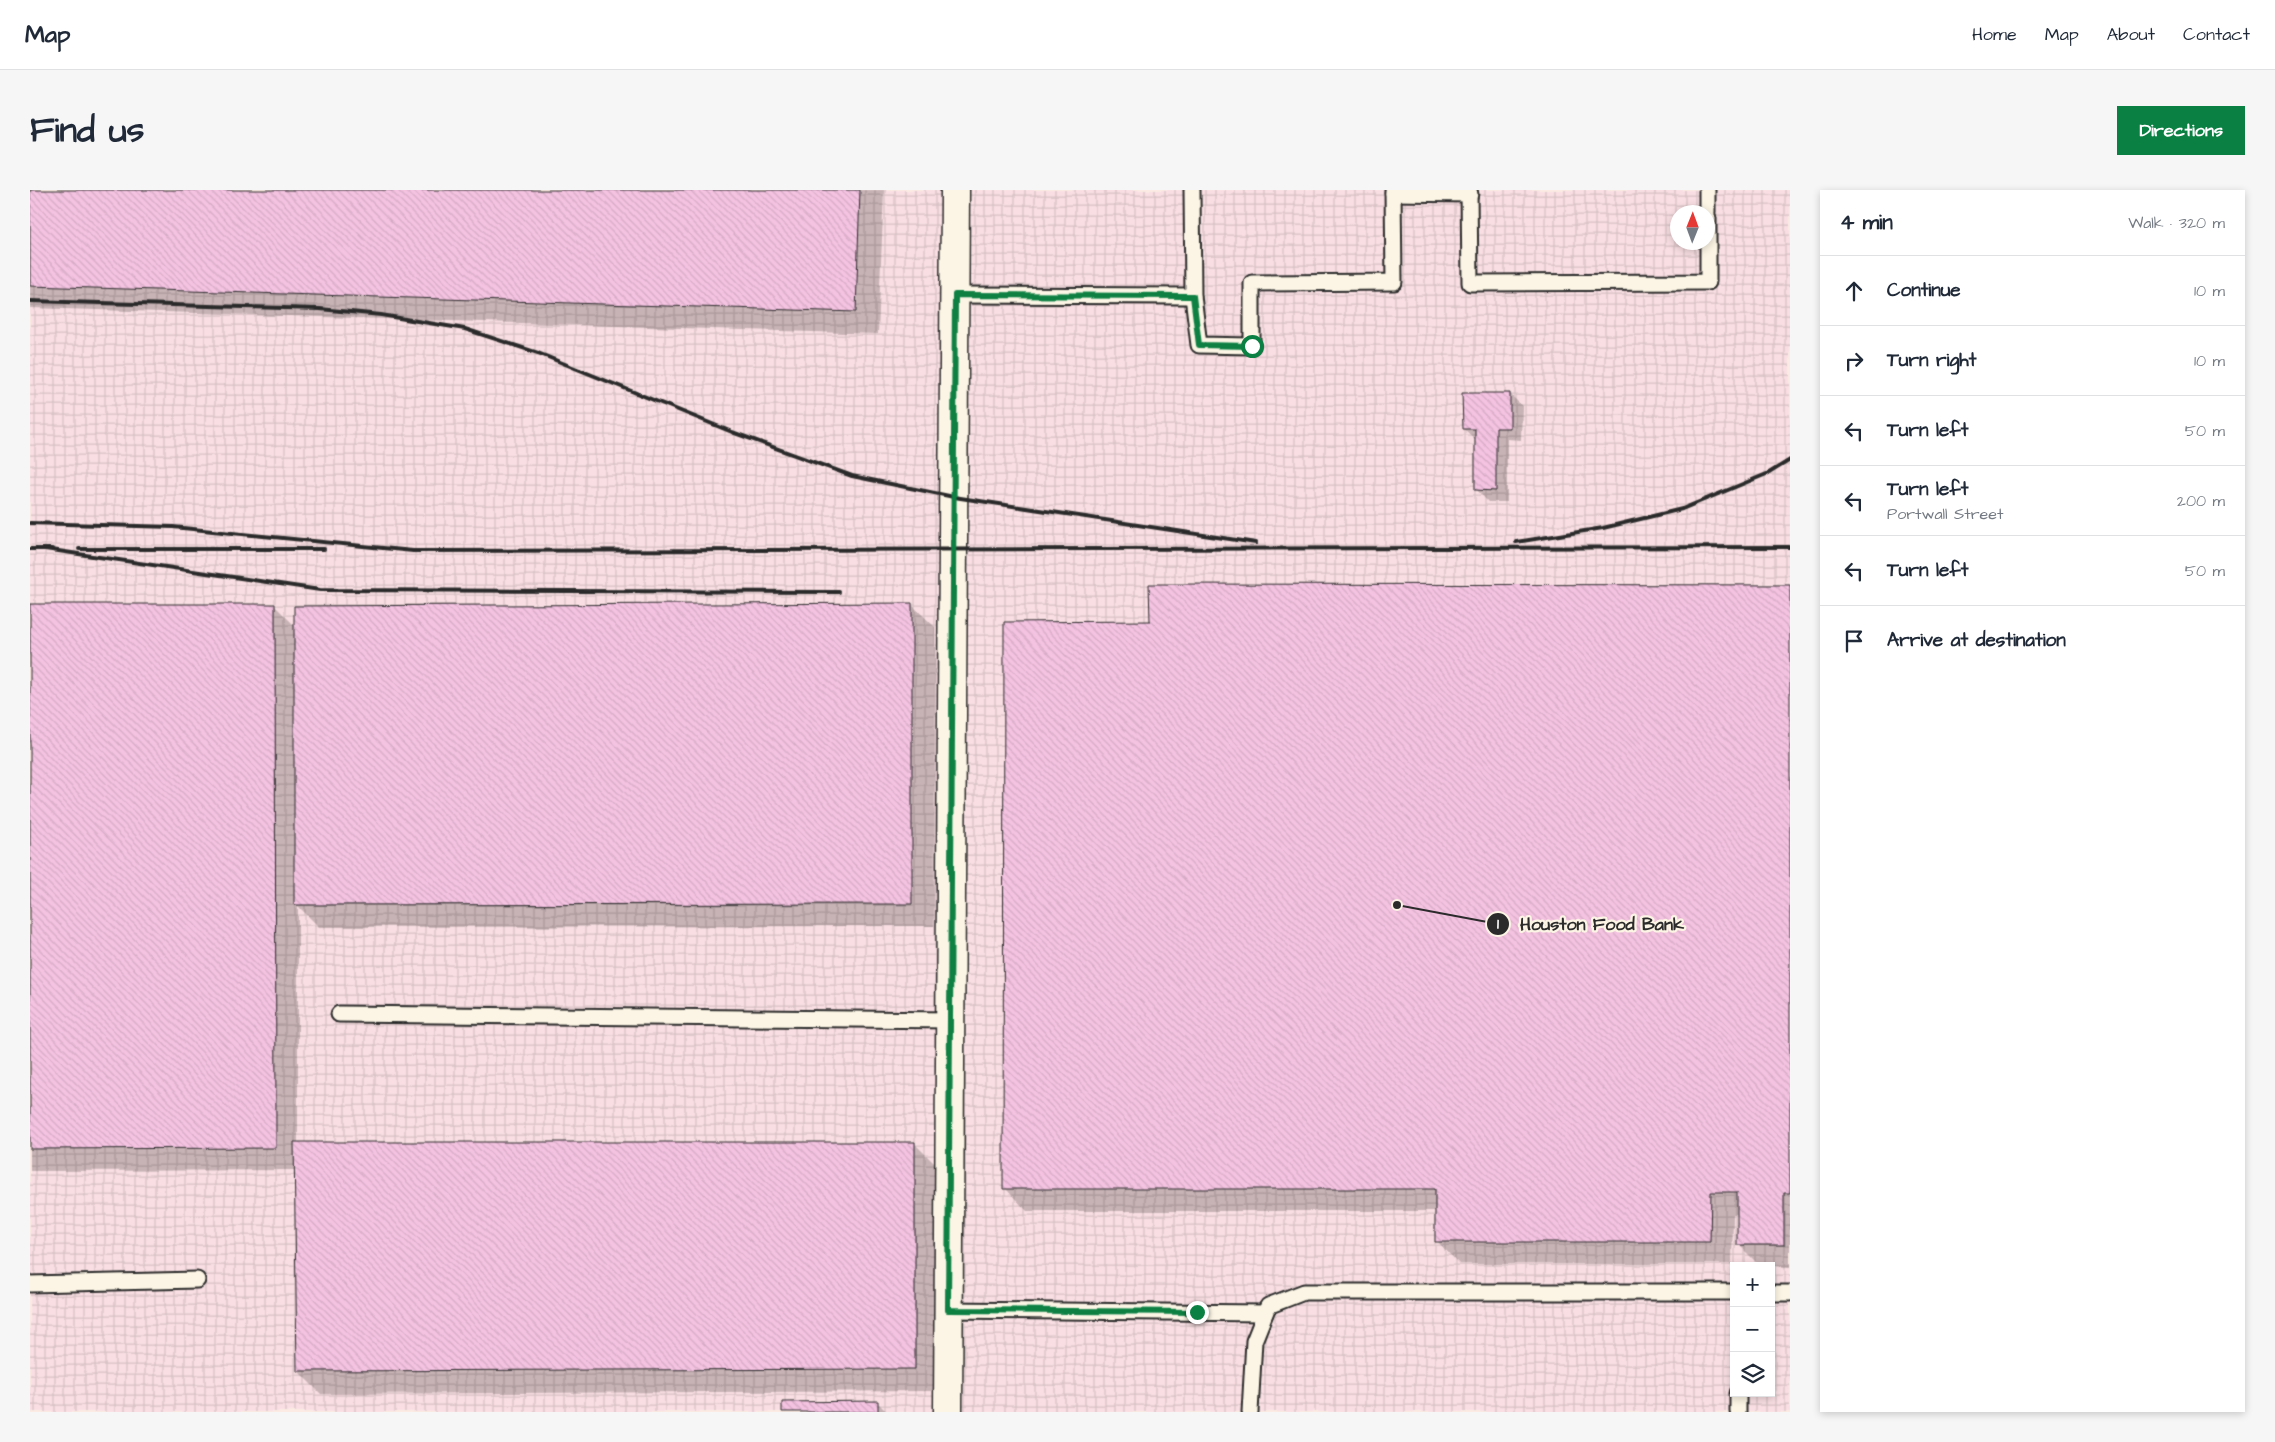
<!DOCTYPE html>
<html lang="en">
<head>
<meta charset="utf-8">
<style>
	:root { --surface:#fff; --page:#f6f6f7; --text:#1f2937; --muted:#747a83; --line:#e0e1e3; --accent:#0b8043 }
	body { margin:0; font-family:"Architects Daughter",sans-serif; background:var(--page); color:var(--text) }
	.controls { position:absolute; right:15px; bottom:15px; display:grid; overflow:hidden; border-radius:0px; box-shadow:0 2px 8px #0003 }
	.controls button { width:45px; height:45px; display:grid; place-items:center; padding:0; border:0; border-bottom:1px solid var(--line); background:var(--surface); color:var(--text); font:25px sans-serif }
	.compass { position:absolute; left:1640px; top:15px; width:45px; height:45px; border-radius:50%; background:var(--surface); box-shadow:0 2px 8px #0003; rotate:1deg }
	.stop { position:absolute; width:15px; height:15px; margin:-11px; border:4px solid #0b8043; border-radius:50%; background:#fff }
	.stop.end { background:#0b8043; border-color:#fff; box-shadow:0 1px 5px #0008 }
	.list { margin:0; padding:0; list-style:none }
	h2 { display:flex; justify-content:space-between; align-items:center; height:65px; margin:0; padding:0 20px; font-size:21px }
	h2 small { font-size:16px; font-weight:400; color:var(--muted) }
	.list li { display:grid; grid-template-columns:32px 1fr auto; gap:15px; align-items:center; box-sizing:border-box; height:70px; padding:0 20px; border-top:1px solid var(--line) }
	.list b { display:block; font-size:19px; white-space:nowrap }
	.list p { margin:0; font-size:16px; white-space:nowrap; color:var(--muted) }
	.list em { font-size:16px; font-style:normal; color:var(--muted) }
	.icon { flex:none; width:28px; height:28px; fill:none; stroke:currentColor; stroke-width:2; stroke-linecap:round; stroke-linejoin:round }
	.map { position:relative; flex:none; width:1760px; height:1222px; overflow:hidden; border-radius:0px }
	header { display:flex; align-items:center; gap:30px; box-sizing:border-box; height:70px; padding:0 25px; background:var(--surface); border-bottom:1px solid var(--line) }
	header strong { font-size:24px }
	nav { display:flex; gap:28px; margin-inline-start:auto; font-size:18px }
	.intro { display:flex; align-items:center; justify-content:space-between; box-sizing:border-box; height:120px; padding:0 30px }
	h1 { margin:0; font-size:35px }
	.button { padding:12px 22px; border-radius:0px; background:var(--accent); color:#fff; font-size:18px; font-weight:700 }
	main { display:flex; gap:30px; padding:0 30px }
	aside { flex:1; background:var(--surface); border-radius:0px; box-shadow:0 2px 8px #0003 }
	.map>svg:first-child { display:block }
	.industrial { fill:url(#industrial-grid); fill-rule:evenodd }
	.shadow { fill:#0003 }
	.building { fill:url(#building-back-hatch); stroke:#2b2b2b }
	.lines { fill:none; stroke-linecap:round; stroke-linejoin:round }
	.lane-casing { stroke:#2b2b2b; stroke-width:19 }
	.street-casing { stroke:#2b2b2b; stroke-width:31 }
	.lane { stroke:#fcf5e5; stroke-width:15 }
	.street { stroke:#fcf5e5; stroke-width:28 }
	.rail { stroke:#2b2b2b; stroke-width:4 }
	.route { stroke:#0b8043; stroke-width:6 }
	.leader { fill:none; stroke:#2b2b2b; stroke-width:2 }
	.callout-dot { fill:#2b2b2b; stroke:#fcf5e5; stroke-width:2 }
	.mark-label { font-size:15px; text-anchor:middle; font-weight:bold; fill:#fff }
	.callout-label { font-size:18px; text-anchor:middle; font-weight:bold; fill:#2b2b2b; stroke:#fcf5e5; stroke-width:4.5; stroke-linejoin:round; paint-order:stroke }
</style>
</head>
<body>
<header>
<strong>Map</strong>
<nav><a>Home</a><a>Map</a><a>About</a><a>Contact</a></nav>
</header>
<div class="intro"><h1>Find us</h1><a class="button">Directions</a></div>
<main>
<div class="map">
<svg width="1760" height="1222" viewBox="0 0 1760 1222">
	<defs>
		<pattern id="industrial-grid" width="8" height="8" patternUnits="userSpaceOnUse" patternTransform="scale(1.25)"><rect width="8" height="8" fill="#f9dfe3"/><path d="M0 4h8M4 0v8" fill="none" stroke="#d6c0c3"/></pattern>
		<pattern id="building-back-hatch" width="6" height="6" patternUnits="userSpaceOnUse" patternTransform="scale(1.25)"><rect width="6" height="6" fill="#f5c3e2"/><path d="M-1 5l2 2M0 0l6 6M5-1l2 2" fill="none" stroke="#d2a8c2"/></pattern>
	</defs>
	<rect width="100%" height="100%" fill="#fbebe4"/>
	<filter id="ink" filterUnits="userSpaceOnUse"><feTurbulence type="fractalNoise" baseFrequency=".02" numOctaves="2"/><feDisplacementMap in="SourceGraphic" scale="10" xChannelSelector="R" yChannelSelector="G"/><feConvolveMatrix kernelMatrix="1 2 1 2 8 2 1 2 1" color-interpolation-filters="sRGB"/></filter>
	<g filter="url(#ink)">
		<path class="industrial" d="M 0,0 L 1760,0 L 1760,1222 L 0,1222 ZM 1648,22 L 1678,22 L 1678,52 L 1648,52 ZM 1704,1076 L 1741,1076 L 1741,1203 L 1704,1203 Z"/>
		<g class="shadow">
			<polygon points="0,0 854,0 848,144 0,118"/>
			<polygon points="1480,204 1492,216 1491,250 1477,249 1477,312 1458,312 1447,300 1446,250 1434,239"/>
			<polygon points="1760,396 1760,1077 1730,1076 1709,1055 1709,1024 1703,1024 1702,1074 1429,1074 1407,1051 1407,1021 997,1021 975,998 1121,433"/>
			<polygon points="244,415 265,436 882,415 905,437 904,736 289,737 268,716 268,954 884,953 907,976 907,1201 291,1204 268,1181 266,980 0,981 0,416"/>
			<polygon points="848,1213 857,1222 753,1222"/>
		</g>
		<g class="building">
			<polygon points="0,0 830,0 826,122 0,96"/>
			<polygon points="1432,203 1480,203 1480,238 1466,238 1466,301 1445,300 1445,239 1433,239"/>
			<polygon points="1119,394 1760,395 1760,1003 1754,1003 1754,1055 1707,1055 1707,1002 1681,1002 1680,1052 1405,1052 1405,999 973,999 974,432 1120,431"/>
			<polygon points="882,413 882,714 264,715 264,416"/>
			<polygon points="0,414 245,414 246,958 0,959"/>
			<polygon points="264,952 885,952 885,1179 267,1181"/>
			<polygon points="848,1211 848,1222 752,1222 752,1212"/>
		</g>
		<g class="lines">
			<defs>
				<g id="lane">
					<polyline points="1162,0 1163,106 1169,155 1222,156 1222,93 1364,92 1363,0"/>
					<polyline points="1439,0 1440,93 1678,92 1678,28"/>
					<polyline points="1677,0 1677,22"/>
					<polyline points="1363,3 1440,4"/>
					<polyline points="925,105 1163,106"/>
					<polyline points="309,824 920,830"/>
					<polyline points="0,1094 167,1090"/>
					<polyline points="1741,1103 1760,1103"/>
					<polyline points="918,1120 1235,1123"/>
					<polyline points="1220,1222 1224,1151 1238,1116 1274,1102 1704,1102"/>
					<polyline points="1708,1222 1708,1203"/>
				</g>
				<polyline id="street" points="918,1222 925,0"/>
			</defs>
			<use href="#lane" class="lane-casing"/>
			<use href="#street" class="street-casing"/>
			<use href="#lane" class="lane"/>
			<use href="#street" class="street"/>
			<g class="rail">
				<polyline points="0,111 290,119 351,125 435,139 508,163 702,242 822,286 924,307 1226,353"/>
				<polyline points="0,333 143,337 383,361 1760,357"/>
				<polyline points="1486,352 1573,338 1652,319 1739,283 1760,270"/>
				<polyline points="0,359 22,359"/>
				<polyline points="15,359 290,400 809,402"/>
				<polyline points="49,359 294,359"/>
			</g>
		</g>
	</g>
	<g class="lines" filter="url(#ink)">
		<polyline class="route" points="1167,1122 918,1120 925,105 1163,106 1169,155 1222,156"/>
	</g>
	<path class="leader" d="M1367 715L1468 734"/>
	<g class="callout-dot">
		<circle cx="1367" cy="715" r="5"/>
		<circle cx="1468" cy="734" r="12"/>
	</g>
	<g class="mark-label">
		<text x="1468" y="739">1</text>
	</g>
	<g class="callout-label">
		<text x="1572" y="740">Houston Food Bank</text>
	</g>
</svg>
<div class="controls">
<button>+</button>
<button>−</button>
<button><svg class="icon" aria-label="layers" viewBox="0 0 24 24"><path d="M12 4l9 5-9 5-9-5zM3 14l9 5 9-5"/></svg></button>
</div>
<svg class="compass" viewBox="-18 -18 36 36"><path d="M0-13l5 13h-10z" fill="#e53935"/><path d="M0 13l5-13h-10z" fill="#747a83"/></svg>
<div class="stop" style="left:1222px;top:156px"></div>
<div class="stop end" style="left:1167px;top:1122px"></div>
</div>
<aside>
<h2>4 min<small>Walk · 320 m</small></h2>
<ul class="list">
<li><svg class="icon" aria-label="ahead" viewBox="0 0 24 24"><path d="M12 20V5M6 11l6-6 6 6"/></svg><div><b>Continue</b></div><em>10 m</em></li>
<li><svg class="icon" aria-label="right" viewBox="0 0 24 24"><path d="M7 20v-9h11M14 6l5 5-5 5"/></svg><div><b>Turn right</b></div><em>10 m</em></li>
<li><svg class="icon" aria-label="left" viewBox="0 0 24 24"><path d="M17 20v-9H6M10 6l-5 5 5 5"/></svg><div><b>Turn left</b></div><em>50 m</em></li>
<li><svg class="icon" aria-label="left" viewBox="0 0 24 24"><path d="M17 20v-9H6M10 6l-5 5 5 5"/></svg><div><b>Turn left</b><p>Portwall Street</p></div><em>200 m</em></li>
<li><svg class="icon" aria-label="left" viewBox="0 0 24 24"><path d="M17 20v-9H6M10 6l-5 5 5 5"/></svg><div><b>Turn left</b></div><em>50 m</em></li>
<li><svg class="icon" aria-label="arrive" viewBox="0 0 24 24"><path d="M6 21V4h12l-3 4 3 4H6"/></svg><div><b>Arrive at destination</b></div></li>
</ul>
</aside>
</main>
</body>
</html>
